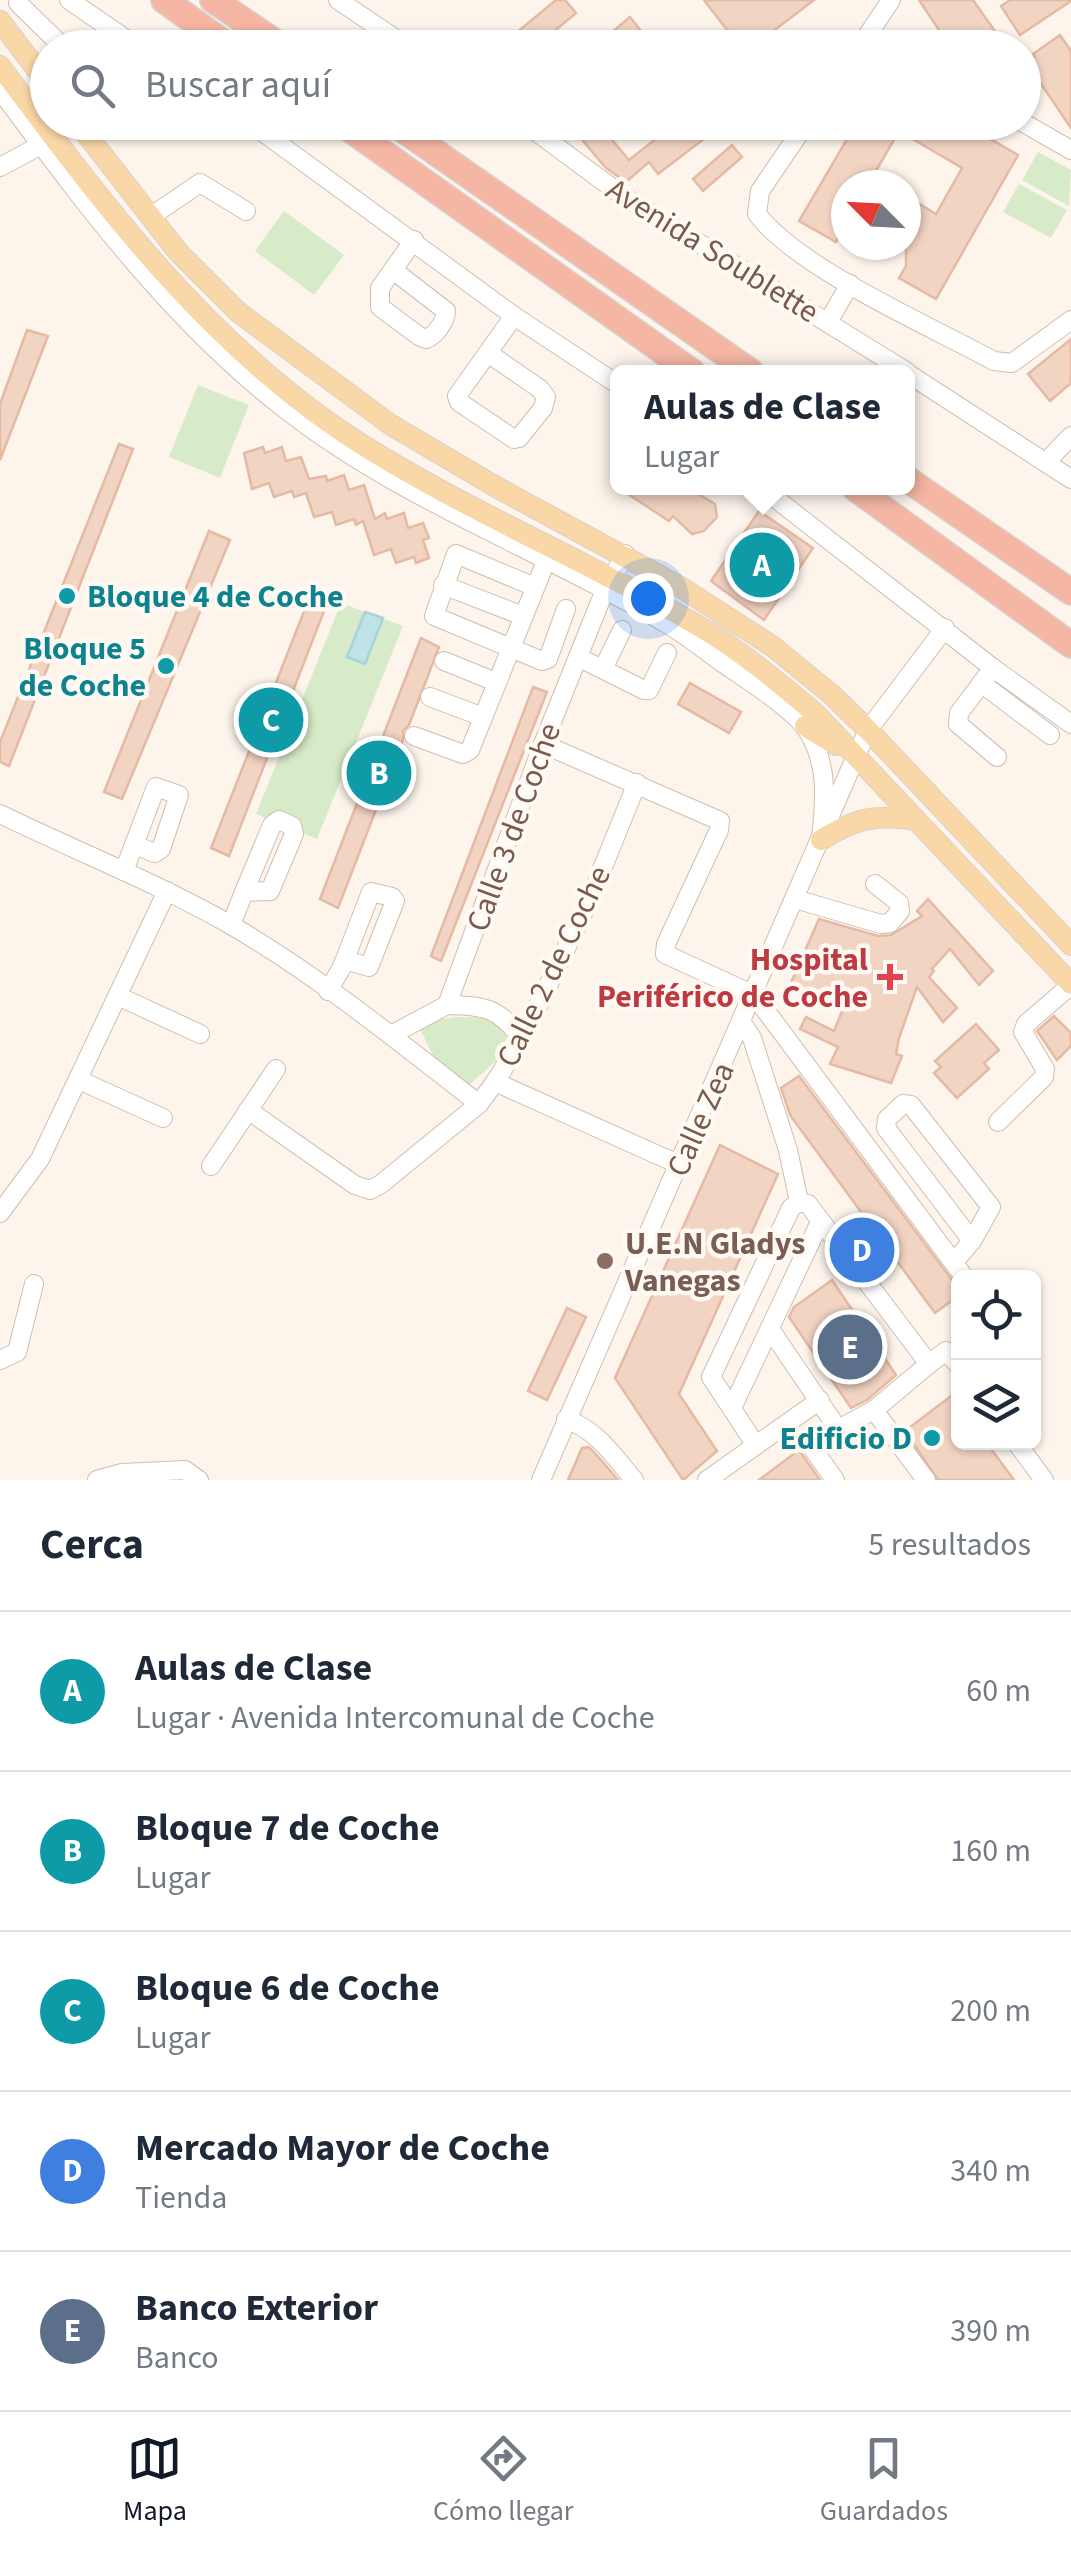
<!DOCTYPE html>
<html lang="es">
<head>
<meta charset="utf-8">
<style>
	:root { --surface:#fff; --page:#f2f2f3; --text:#1f2937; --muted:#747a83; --line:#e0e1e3; --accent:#111827 }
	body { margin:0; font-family:"Source Sans 3",sans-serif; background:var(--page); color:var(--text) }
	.controls { position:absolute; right:30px; bottom:30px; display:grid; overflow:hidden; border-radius:15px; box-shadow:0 2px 8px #0004 }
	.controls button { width:90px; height:90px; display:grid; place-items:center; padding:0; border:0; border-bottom:2px solid var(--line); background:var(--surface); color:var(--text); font:50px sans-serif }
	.compass { position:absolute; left:831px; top:170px; width:90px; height:90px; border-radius:50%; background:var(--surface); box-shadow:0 2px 8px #0004; rotate:294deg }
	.you { position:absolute; left:648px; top:598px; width:35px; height:35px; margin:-25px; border:8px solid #fff; border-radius:50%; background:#1a73e8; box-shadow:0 0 0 15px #1a73e833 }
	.badge { display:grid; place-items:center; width:65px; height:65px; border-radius:50%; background:var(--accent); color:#fff; font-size:32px; font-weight:700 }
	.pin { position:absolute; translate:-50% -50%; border:5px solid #fff; box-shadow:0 2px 10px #0006 }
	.popup { position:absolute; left:610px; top:365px; width:305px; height:130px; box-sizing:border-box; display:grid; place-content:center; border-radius:15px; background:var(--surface); filter:drop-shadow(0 2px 8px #0005); font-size:32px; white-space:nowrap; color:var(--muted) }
	.popup b { font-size:38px; color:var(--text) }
	.popup::after { content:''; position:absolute; left:50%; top:100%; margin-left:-20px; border:20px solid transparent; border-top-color:var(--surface) }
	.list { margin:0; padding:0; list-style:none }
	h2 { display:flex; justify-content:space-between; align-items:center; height:130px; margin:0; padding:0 40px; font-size:42px }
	h2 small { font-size:32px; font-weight:400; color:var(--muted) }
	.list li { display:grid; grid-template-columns:65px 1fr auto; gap:30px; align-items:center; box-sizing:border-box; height:160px; padding:0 40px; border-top:2px solid var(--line) }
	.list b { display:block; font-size:38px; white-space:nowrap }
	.list p { margin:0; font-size:32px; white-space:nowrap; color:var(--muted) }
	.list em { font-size:32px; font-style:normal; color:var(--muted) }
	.icon { flex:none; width:55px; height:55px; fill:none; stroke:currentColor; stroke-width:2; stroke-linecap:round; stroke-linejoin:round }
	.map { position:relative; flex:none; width:1071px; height:1480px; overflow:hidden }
	.search { position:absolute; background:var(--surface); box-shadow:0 2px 8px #0004; left:30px; right:30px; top:30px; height:110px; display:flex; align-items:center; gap:25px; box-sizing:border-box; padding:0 35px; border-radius:55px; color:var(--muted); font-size:38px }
	.sheet { height:930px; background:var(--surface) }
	nav { display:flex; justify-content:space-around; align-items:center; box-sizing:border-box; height:140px; border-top:2px solid var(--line); background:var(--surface); font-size:28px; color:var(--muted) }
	nav a { display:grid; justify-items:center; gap:5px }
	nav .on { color:var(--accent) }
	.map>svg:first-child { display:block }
	.green { fill:#d8ebc9 }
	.water { fill:#bfe3e7; stroke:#a6d3d9; stroke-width:2.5 }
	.building { fill:#f2d4c3; stroke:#e4baa4; stroke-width:2.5 }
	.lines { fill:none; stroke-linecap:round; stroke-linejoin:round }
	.minor-casing { stroke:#d0bdb0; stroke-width:20 }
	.major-casing { stroke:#d9d1cd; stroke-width:22 }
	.highway-casing { stroke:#d9d1cd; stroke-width:28 }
	.minor { stroke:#fff; stroke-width:18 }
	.major { stroke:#f9d7a6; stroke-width:20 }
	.highway { stroke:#f5b6a4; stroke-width:25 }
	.culture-dot { fill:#0f9aa8; stroke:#fff9f3; stroke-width:4 }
	.health-dot { fill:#e0444e; stroke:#fff9f3; stroke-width:4 }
	.education-dot { fill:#8d6e63; stroke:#fff9f3; stroke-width:4 }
	.labels { text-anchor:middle; stroke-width:9; stroke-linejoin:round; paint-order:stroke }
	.street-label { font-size:32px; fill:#795b4e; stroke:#fff9f3 }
	.culture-label { font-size:32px; font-weight:bold; fill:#0d838f; stroke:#fff9f3; text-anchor:end }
	.health-label { font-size:32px; font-weight:bold; fill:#be3a42; stroke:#fff9f3; text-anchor:end }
	.education-label { font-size:32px; font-weight:bold; fill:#785e54; stroke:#fff9f3; text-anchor:start }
</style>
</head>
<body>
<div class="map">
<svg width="1071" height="1480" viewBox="0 0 1071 1480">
	<rect width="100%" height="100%" fill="#fdf5ec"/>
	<g class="green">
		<polygon points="1038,152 1071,170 1069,206 1022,180"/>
		<polygon points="1019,184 1067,210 1051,238 1003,212"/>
		<polygon points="284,211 344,255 314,295 255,251"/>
		<polygon points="198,385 249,405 220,478 169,457"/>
		<polygon points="341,603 403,626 317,839 256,814"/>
		<polygon points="455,1017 479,1017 497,1023 507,1038 495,1062 468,1086 439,1068 420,1029 427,1022"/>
	</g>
	<polygon class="water" points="365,612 383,618 365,664 347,657"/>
	<g class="building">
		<polygon points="556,0 565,0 576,13 534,48 498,48"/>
		<polygon points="704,0 814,0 751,48 714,48 731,35"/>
		<polygon points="919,0 973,0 999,37 984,48 951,48"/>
		<polygon points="1010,0 1071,0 1071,1 1020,35 1001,6"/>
		<polygon points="630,17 644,35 629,48 593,48"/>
		<polygon points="1060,35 1071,51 1071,128 1026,62 1035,57 1033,54"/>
		<polygon points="567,122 597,122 629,160 677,122 726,122 658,174 649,162 626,182 606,168"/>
		<polygon points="857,122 973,122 970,127 1018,155 936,299 899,278 906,266 906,196 936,214 962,168 899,131 873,176 886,185 846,185 846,225 836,242 799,221"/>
		<polygon points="732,145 742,157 703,191 693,179"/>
		<polygon points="27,330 48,336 0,460 0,404"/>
		<polygon points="1071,339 1071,383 1050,401 1028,374"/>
		<polygon points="119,444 133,449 9,766 0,762 0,742"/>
		<polygon points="263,447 265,453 282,447 286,461 301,457 309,479 326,476 327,481 344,475 349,490 364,485 375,519 385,513 387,519 404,513 408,528 423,523 429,538 423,540 429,558 416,563 414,557 396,563 391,549 374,555 363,521 356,525 354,519 336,525 332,512 314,517 306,493 294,497 292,491 274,497 269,483 252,489 244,453"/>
		<polygon points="619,488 688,488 715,504 717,517 704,531 692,534 673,516 669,521"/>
		<polygon points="759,511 813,548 764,620 711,581"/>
		<polygon points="209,531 230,540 122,799 104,792"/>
		<polygon points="314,586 331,593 229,856 211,848"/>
		<polygon points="421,638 439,647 409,725 403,731 403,740 338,908 320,899"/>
		<polygon points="690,683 741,712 729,733 678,704"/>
		<polygon points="533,687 547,692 441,961 431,956"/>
		<polygon points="928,899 993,971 979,985 950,949 932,969 934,971 929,977 957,1008 943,1022 917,987 899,1038 896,1054 902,1056 891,1083 830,1064 838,1047 800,1029 806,1017 834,1031 846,1001 790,985 819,919 878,936 891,935 922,916 917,911"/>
		<polygon points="1054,1016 1071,1033 1071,1046 1057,1060 1037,1031"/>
		<polygon points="976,1024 999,1050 984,1063 989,1069 957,1098 934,1073 941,1067 935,1061"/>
		<polygon points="799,1076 958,1288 958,1296 935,1313 790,1115 781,1088"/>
		<polygon points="720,1145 778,1174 679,1394 717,1451 683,1480 615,1378"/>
		<polygon points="832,1280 896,1375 867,1400 851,1408 789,1317 794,1307"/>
		<polygon points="567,1308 586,1317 547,1400 528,1391"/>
		<polygon points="951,1396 958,1406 958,1442 986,1442 1014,1480 938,1480 905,1431"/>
		<polygon points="589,1447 602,1461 618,1480 568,1480 582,1448"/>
		<polygon points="799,1450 820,1480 759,1480"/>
	</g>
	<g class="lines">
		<defs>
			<g id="minor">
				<polyline points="69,0 139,48"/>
				<polyline points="338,0 409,48"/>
				<polyline points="18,3 64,48"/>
				<polyline points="859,48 891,0"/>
				<path d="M 0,90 C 85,204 168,317 281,406 C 397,498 535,547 662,621 C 684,633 704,650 724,664 C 746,679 793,709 807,730 C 829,764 825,801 821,840"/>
				<polyline points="249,122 514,316 617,384"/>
				<polyline points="523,122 623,196 907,372"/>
				<path d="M 807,122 L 760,191 L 757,214 C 799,269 930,326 994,361 L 1012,363 L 1071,320"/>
				<polyline points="1022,122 1071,150"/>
				<polyline points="0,167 41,145"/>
				<polyline points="150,217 200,183 246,211"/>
				<path d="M 393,270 L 446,311 C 446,321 435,336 426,339 L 419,336 L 380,307 L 380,288 L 414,240"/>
				<polyline points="828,322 850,284"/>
				<polyline points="488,353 540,389 546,397 543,408 519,438 514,439 459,402 457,396 514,316"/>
				<polyline points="907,373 1071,479"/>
				<polyline points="1046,462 1071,436"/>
				<polyline points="762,488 993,668 1071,724"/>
				<polyline points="443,585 523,616"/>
				<polyline points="535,587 456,554 434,616 542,661 548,659 566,609"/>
				<polyline points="578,657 644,690 649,690 667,653"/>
				<polyline points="444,661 496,682"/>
				<polyline points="993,668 959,713 958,724 997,757"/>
				<polyline points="603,669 622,630"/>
				<polyline points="981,683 1050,735"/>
				<polyline points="430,697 483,717"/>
				<polyline points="414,736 463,754 470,750 546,561"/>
				<polyline points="543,744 720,821 719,830 666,944 665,954 754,995 965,1278"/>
				<path d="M 0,814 C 76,851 155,882 229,924 C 317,975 398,1041 479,1104"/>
				<polyline points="124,871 156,787 179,795 161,849 155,853 134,845"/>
				<polyline points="795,899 881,924 890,923 900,911 899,903 875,884"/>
				<polyline points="231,925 244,892 272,825 279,820 292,826 294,834 270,891 244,892"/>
				<polyline points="328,991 342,967 371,892 392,897 395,901 369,967 345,960"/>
				<polyline points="120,997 200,1034"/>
				<path d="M 447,1005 C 485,1006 498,1007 522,1039"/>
				<polyline points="742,1023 752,1038 788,1150 799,1202 808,1204 929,1364 946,1351 958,1365"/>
				<polyline points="391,1035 447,1005 543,744 600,602 625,554"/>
				<polyline points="79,1080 163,1118"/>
				<polyline points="495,1082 680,1165"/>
				<polyline points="248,1110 355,1185 370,1190 381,1184 479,1104 495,1082 522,1039 590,899 637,783"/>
				<polyline points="998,1122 1044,1077 1045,1069 1023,1032 1026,1024 1071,985"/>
				<polyline points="211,1166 276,1069"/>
				<polyline points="0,1213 40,1159 167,891"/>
				<polyline points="954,1262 972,1241 991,1207 911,1105 903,1104 887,1119 886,1128 972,1241"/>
				<polyline points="770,1329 838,1429"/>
				<polyline points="0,1360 17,1352 34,1284"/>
				<polyline points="732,1408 820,1222"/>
				<polyline points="874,1410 926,1480"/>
				<path d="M 566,1419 C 598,1431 613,1455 634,1480"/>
				<polyline points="1016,1442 1044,1480"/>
				<polyline points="755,1444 711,1377 791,1208 799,1202"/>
				<polyline points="97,1480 122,1473 185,1470 199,1480"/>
				<polyline points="541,1480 856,756 868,730 945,628"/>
				<polyline points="707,1480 820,1400"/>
				<polyline points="835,1480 813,1449 816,1441 874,1410 929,1364"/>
			</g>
			<g id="major">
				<polyline points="0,21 48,84"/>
				<path d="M 0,66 C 107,210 216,356 372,451 C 478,516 593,564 700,627 C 741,651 778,682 815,713 L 1071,984"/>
				<polyline points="77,122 178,252 238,312 391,425 498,488 682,588 772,646 832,695 868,730 1071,945"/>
				<polyline points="805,726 836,745"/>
				<path d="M 821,840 C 856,818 875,814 916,820"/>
			</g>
			<g id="highway">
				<polyline points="164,0 231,48"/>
				<polyline points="213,0 284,48"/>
				<polyline points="340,122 692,372"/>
				<polyline points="392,122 751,372"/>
				<polyline points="907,479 1071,592"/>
				<polyline points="855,488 1071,645"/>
			</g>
		</defs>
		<use href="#minor" class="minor-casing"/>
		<use href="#major" class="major-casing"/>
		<use href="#highway" class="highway-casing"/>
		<use href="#minor" class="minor"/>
		<use href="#major" class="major"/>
		<use href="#highway" class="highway"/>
	</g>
	<g class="culture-dot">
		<circle cx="67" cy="596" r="10"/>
		<circle cx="166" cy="666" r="10"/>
		<circle cx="932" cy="1438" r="10"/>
	</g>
	<path class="health-dot" d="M885 962h10v10h10v10h-10v10h-10v-10h-10v-10h10z"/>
	<circle class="education-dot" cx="605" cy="1261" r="10"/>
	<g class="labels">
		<g class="street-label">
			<text transform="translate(713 250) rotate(32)" y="11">Avenida Soublette</text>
			<text transform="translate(513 827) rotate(-70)" y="11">Calle 3 de Coche</text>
			<text transform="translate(553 966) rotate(-64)" y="11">Calle 2 de Coche</text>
			<text transform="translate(700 1119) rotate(-66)" y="11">Calle Zea</text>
		</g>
		<g class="culture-label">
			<text x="87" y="607" text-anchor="start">Bloque 4 de Coche</text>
			<text x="146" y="659">Bloque 5<tspan x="146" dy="37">de Coche</tspan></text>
			<text x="912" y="1449">Edificio D</text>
		</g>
		<g class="health-label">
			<text x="868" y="970">Hospital<tspan x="868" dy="37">Periférico de Coche</tspan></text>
		</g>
		<g class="education-label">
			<text x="625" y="1254">U.E.N Gladys<tspan x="625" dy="37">Vanegas</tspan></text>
		</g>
	</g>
</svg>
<div class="controls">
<button><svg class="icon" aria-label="locate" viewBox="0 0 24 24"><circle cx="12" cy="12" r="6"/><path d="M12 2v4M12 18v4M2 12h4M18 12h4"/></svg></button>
<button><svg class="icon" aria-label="layers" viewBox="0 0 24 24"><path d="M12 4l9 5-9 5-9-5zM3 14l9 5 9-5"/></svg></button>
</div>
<svg class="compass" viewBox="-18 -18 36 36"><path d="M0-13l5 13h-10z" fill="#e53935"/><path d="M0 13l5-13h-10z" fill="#747a83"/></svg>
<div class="you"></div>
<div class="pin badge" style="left:762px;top:565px;background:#0f9aa8">A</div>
<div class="popup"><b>Aulas de Clase</b>Lugar</div>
<div class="pin badge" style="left:379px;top:773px;background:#0f9aa8">B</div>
<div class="pin badge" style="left:271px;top:720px;background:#0f9aa8">C</div>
<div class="pin badge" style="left:862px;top:1250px;background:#3f7fe0">D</div>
<div class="pin badge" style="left:850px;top:1347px;background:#5c6f8a">E</div>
<div class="search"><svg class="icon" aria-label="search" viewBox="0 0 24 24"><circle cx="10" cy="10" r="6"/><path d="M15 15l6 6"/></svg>Buscar aquí</div>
</div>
<section class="sheet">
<h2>Cerca<small>5 resultados</small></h2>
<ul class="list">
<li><span class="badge" style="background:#0f9aa8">A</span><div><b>Aulas de Clase</b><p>Lugar · Avenida Intercomunal de Coche</p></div><em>60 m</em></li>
<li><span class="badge" style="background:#0f9aa8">B</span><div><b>Bloque 7 de Coche</b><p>Lugar</p></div><em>160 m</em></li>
<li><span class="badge" style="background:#0f9aa8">C</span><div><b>Bloque 6 de Coche</b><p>Lugar</p></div><em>200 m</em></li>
<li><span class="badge" style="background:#3f7fe0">D</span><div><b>Mercado Mayor de Coche</b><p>Tienda</p></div><em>340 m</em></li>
<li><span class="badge" style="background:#5c6f8a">E</span><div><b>Banco Exterior</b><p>Banco</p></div><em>390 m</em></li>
</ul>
</section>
<nav>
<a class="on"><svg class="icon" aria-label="map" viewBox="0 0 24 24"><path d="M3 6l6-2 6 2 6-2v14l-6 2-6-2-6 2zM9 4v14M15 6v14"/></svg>Mapa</a>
<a><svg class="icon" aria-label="directions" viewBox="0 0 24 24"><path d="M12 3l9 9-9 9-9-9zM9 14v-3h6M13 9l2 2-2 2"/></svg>Cómo llegar</a>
<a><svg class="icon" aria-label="saved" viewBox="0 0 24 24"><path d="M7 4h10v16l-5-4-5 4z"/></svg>Guardados</a>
</nav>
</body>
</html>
